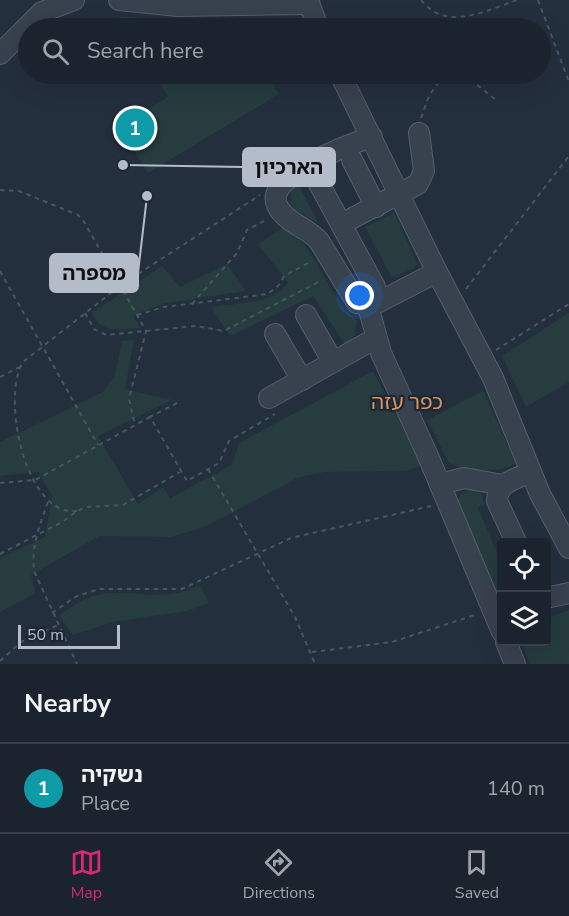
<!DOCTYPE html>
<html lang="en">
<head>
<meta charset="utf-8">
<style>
	:root { --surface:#1b232e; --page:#242b36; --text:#f1f3f6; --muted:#a0a4aa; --line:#39404a; --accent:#db2777 }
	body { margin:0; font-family:"Nunito Sans","Noto Sans Hebrew",sans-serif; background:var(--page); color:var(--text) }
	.controls { position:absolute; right:18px; bottom:18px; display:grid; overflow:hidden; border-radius:6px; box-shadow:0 6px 24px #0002 }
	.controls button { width:54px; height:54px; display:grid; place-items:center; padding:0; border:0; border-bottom:2px solid var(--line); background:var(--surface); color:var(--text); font:30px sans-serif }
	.scale { position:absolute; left:18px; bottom:15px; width:102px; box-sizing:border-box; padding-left:6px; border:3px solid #b4bcc9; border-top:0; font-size:16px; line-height:21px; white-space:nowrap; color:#b4bcc9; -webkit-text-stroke:4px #1d2633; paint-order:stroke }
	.you { position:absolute; left:360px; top:296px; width:21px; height:21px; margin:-15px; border:4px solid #fff; border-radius:50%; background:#1a73e8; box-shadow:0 0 0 9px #1a73e833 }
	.badge { display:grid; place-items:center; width:39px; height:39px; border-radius:50%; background:var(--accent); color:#fff; font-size:20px; font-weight:700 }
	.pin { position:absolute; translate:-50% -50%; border:3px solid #fff; box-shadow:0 2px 6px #0006 }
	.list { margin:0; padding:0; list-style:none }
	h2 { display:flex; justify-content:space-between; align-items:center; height:78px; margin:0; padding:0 24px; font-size:26px }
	h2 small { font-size:20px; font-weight:400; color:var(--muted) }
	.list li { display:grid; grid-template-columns:39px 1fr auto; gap:18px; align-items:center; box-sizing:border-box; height:90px; padding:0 24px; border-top:2px solid var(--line) }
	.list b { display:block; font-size:22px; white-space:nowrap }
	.list p { margin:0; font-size:20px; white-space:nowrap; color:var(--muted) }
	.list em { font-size:20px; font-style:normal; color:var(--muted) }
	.icon { flex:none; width:33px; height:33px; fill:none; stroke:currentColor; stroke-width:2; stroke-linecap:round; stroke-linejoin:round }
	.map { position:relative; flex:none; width:569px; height:664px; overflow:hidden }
	.search { position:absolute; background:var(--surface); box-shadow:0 6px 24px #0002; left:18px; right:18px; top:18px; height:66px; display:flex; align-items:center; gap:15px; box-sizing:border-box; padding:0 21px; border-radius:33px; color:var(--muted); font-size:22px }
	.sheet { height:168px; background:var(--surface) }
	nav { display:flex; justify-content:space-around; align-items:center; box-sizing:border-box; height:84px; border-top:2px solid var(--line); background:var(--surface); font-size:16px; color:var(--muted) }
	nav a { display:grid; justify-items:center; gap:3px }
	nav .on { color:var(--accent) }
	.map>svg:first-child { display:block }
	.green { fill:#263c3f }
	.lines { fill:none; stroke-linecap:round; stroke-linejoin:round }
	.minor-casing { stroke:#565f6c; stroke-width:22 }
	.path { stroke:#44595c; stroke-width:2; stroke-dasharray:4.5 4.5; stroke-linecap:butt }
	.minor { stroke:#38414e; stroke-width:20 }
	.labels { text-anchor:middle; stroke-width:4.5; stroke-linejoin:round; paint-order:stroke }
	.quarter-label { font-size:21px; fill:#d59563; stroke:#1d2633 }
	.leader { fill:none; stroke:#b4bcc9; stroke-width:2 }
	.callout-dot { fill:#b4bcc9; stroke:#1d2633; stroke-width:2 }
	.callout { fill:#b4bcc9; stroke:#b4bcc9; stroke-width:2 }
	.callout-label { font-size:20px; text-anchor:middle; font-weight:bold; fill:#111 }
</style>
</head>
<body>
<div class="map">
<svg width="569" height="664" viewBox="0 0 569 664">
	<rect width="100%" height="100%" fill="#242f3e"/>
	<g class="green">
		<polygon points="119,16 176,21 181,28 127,28"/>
		<polygon points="154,74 208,74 210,76 214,74 267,74 279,94 148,173 119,126 168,97"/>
		<polygon points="298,184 319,224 294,209 290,204 291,188"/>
		<polygon points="394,213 417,263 414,268 392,278 365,227"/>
		<path d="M 284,227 C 320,250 325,295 357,320 L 355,335 L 346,346 L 313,296 L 230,336 L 211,307 C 236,303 274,305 288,282 L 258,244 Z"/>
		<path d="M 227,264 L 246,291 L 166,303 L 133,315 L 140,328 C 119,329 102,335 92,313 L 162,266 L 180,287 Z"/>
		<polygon points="569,313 569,382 526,407 502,356"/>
		<polygon points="134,340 125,389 172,400 98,436 138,504 163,487 170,498 232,465 239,443 373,371 424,465 405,471 324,472 297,478 207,526 171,537 99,536 31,575 35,593 0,612 0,558 45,537 52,495 38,472 0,476 0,442 103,392 115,375 122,341"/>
		<path d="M 483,391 L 516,463 C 494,476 472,470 449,463 L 427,420 Z"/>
		<polygon points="470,490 477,490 483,496 484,505 478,508 501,562 502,609 456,508 461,493"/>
		<path d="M 200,585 L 209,603 L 187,611 L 113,622 L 73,635 L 59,615 C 68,610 78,602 88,598 C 122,584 160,606 200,585 Z"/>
		<polygon points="569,610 569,664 530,664 521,642 546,642 547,618"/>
	</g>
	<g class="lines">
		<defs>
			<g id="minor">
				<polyline points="119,0 178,6 308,4"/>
				<polyline points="308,0 318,28"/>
				<polyline points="0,54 42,12 74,0"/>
				<polyline points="340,74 437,272 493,378 540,494 569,548"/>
				<path d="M 372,137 C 350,144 264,176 277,205 C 285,223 307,227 319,241 L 357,303 L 373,305 L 437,272"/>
				<polyline points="352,160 376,207"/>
				<polyline points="316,178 375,287"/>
				<polyline points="341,224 418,184 424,171 419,133"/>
				<polyline points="368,306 381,353 428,456 502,632"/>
				<polyline points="306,315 333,362"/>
				<polyline points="275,334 302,380"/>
				<polyline points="269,398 376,338"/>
				<polyline points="440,484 464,478 503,485"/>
				<path d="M 516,542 L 497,501 C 497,482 516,479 531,472"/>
				<polyline points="546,598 569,593"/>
				<polyline points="506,642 515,664"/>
			</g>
		</defs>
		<use href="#minor" class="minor-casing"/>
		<g class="path">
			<path d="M 421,0 C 446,32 485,11 517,0"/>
			<polyline points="538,0 569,82"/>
			<polyline points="463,74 495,99"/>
			<polyline points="421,118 429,96 444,74"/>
			<polyline points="0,190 19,191 78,215 83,220 146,331 129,399 135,425"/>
			<polyline points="0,271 98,445"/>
			<polyline points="466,289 569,156"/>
			<polyline points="192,304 237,253 247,230 266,220"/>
			<polyline points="85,313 94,329 106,335 195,326 224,331 322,280"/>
			<polyline points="137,315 164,307 268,294 280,284 284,276 312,261"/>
			<polyline points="496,350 569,304"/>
			<polyline points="0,377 20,367"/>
			<polyline points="177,403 150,417 187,481 219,463 229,441 275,414"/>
			<polyline points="208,469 295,617 315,664"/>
			<polyline points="0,483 35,480 150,417"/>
			<path d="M 48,502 C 40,524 31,546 34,571 L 77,664"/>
			<path d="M 77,511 C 25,517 1,397 23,362 L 121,285 L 260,195"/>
			<polyline points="0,554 62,522 77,511 86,507 123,505 180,472"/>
			<polyline points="52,613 75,597 99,589 182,589 291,538 431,506"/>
			<polyline points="312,652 392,642 478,614"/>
			<polyline points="0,661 21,642 58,625"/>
		</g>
		<use href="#minor" class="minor"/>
	</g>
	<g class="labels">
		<g class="quarter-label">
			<text x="407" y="409">כפר עזה</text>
		</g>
	</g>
	<path class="leader" d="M123 165L243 167M147 196L138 273"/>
	<g class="callout-dot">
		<circle cx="123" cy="165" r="6"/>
		<circle cx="147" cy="196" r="6"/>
	</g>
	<g class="callout">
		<rect x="243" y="148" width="92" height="38" rx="6"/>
		<rect x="50" y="254" width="88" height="38" rx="6"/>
	</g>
	<g class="callout-label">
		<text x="289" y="174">הארכיון</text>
		<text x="94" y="280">מספרה</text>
	</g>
</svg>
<div class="controls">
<button><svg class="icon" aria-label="locate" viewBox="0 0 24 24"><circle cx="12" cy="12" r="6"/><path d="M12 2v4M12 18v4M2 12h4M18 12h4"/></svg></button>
<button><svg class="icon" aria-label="layers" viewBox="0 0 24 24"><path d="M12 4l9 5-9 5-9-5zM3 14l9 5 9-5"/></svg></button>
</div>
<div class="scale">50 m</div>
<div class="you"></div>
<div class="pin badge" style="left:135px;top:128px;background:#0f9aa8">1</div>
<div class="search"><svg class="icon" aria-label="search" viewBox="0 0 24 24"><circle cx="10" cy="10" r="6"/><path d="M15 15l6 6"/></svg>Search here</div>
</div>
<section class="sheet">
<h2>Nearby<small></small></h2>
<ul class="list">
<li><span class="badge" style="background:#0f9aa8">1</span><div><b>נשקיה</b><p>Place</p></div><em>140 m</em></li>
</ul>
</section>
<nav>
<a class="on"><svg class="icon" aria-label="map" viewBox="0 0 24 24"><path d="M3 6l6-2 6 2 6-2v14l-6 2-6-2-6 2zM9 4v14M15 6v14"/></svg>Map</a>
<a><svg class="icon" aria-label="directions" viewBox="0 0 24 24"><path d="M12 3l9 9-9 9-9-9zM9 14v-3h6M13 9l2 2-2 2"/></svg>Directions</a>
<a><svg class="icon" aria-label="saved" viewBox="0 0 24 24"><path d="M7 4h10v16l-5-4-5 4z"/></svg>Saved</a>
</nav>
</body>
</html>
